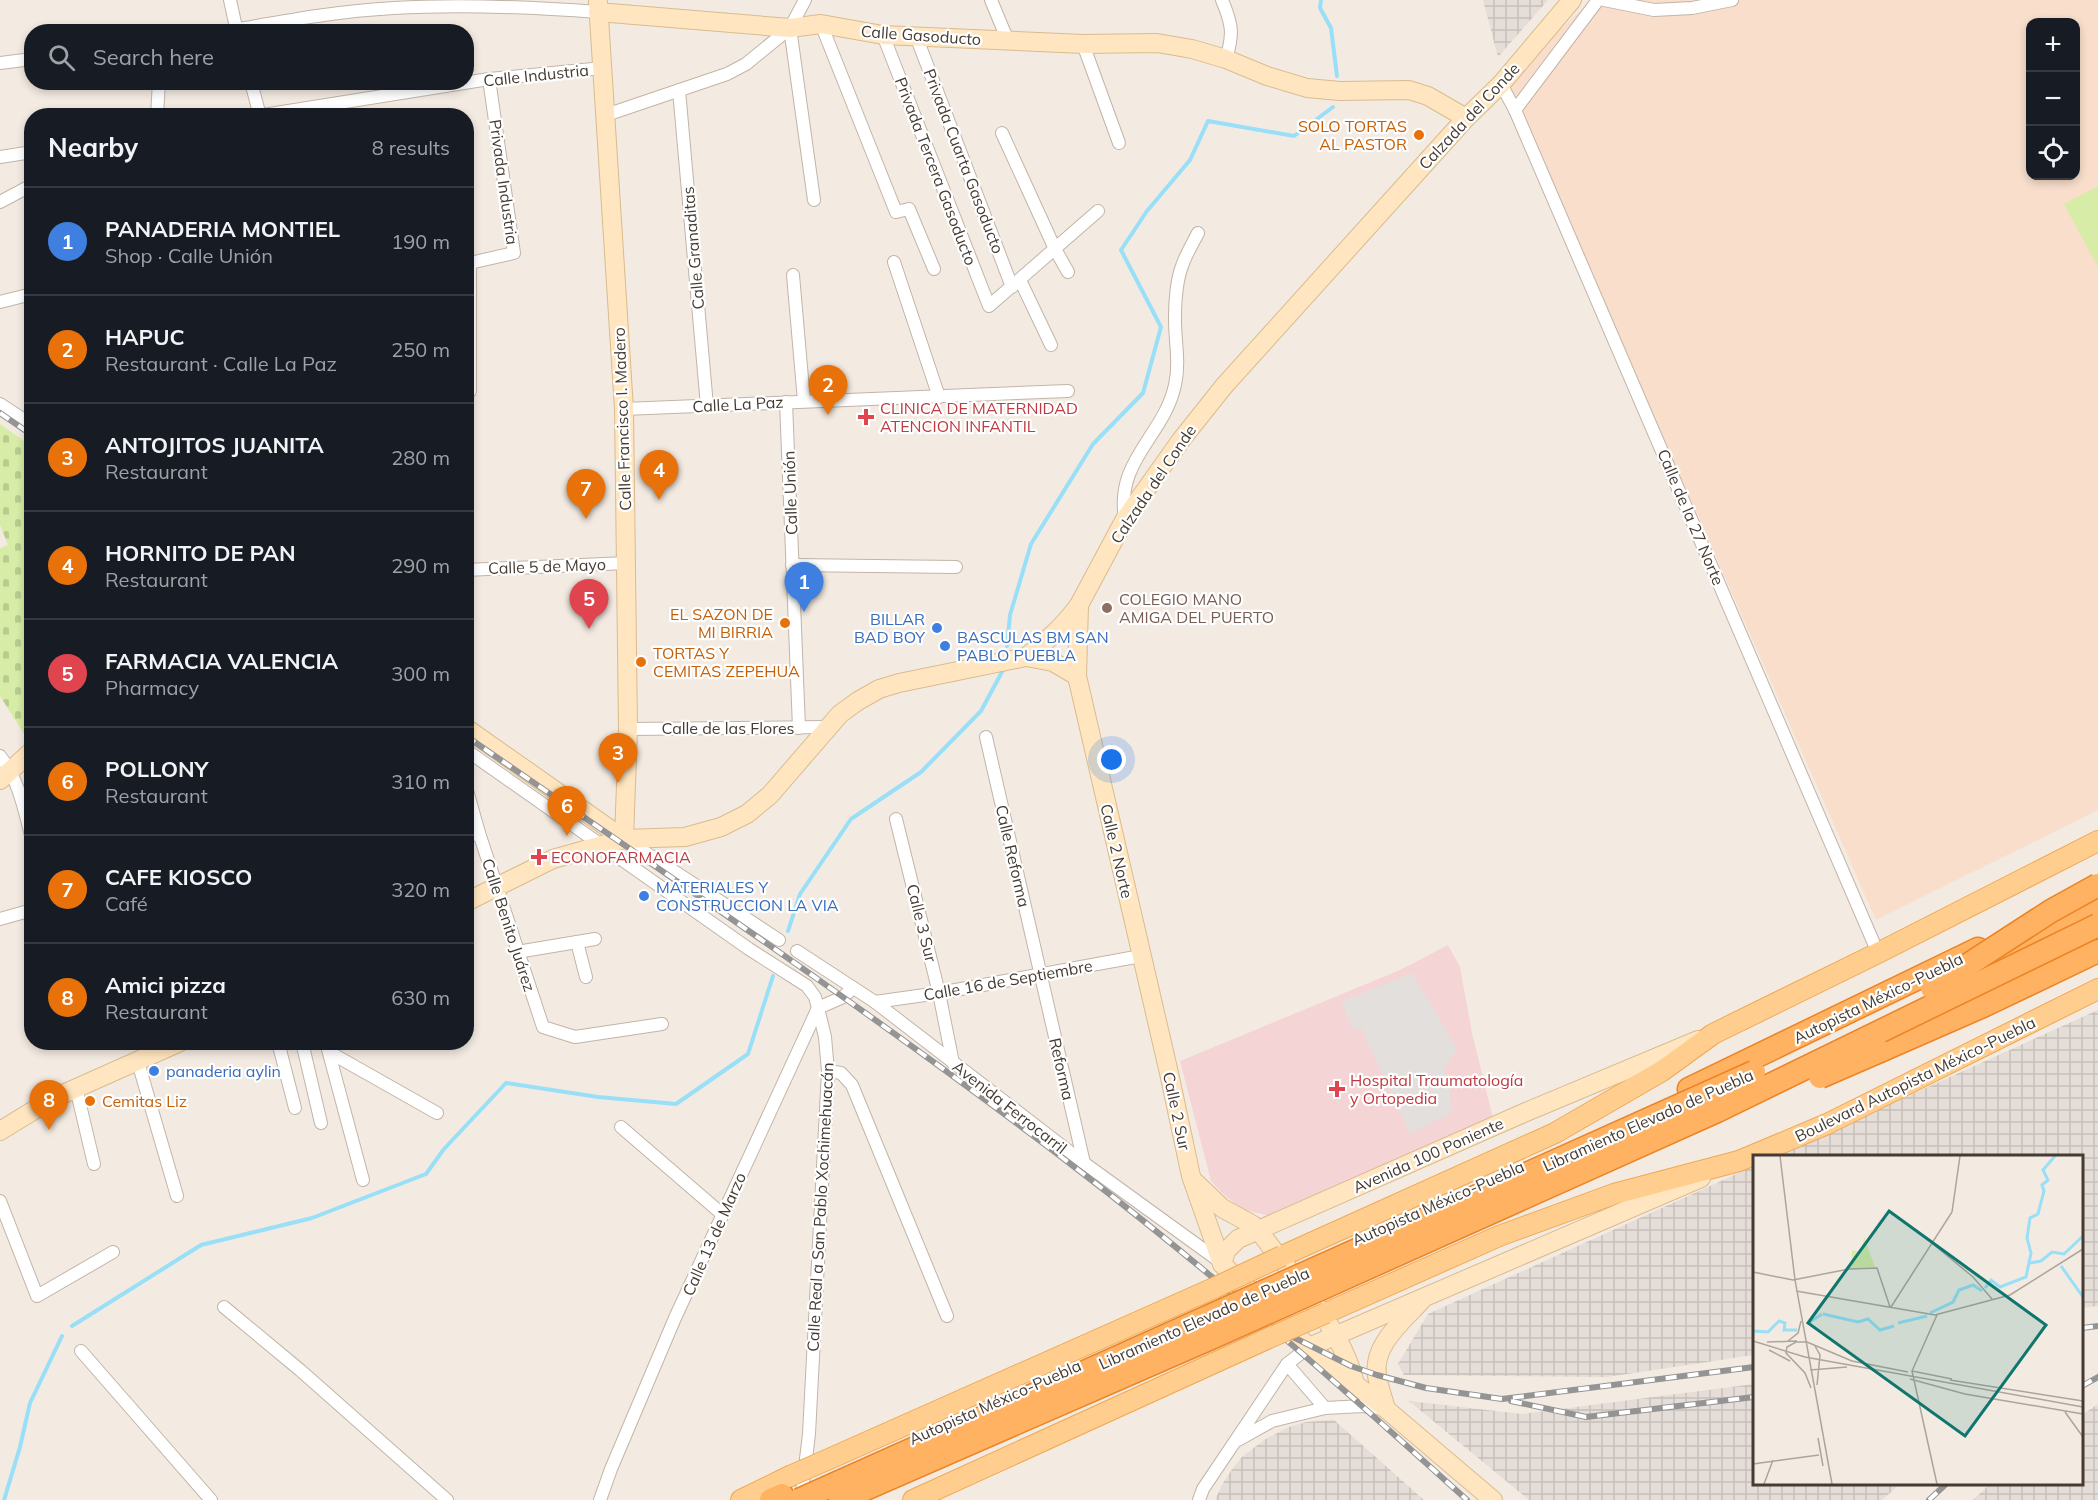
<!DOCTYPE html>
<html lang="en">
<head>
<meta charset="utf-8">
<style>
	:root { --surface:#171b24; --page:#20242c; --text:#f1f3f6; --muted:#9ea1a6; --line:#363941; --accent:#0f766e }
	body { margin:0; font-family:Mulish,sans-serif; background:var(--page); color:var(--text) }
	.controls { position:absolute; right:18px; top:18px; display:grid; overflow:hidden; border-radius:12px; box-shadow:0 3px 9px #0003 }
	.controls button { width:54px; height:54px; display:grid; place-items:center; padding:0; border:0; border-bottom:2px solid var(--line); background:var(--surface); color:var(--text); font:30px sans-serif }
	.you { position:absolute; left:1112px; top:760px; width:21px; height:21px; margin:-15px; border:4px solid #fff; border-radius:50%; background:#1a73e8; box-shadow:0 0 0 9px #1a73e833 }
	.badge { display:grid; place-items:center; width:39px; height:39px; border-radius:50%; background:var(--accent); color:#fff; font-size:20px; font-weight:700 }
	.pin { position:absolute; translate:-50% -50px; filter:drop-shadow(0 2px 3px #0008) }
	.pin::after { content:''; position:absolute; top:32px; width:21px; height:18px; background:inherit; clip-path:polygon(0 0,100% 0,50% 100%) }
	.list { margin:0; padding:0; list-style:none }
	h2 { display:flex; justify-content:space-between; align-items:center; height:78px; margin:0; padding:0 24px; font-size:26px }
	h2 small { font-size:20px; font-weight:400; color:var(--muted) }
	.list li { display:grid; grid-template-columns:39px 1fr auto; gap:18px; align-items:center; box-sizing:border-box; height:108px; padding:0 24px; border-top:2px solid var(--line) }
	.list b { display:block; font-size:22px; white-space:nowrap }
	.list p { margin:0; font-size:20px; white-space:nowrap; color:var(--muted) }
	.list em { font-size:20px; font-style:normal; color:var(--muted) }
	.icon { flex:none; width:33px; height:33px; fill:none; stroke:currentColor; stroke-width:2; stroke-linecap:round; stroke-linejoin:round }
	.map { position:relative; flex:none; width:2098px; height:1500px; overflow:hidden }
	.search { position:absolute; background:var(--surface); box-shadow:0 3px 9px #0003; left:24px; top:24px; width:450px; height:66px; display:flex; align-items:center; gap:15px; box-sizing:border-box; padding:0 21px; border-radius:24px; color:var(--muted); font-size:22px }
	.panel { position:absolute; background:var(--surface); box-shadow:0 3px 9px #0003; left:24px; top:108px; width:450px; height:942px; border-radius:24px }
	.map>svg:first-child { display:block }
	.commercial { fill:#f8decb; fill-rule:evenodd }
	.industrial { fill:url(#industrial-grid) }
	.medical { fill:#f5d4d5 }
	.cemetery { fill:url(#cemetery-stones) }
	.pitch { fill:#d7eca7 }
	.parking { fill:#e3dfdc }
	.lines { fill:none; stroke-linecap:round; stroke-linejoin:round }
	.stream { stroke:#98dff7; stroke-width:4 }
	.street-casing { stroke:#c2b4a7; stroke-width:14 }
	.secondary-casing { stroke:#dabb8f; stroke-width:20 }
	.primary-casing { stroke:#efa855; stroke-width:22 }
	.highway-casing { stroke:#ec8324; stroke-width:25 }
	.street { stroke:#fff; stroke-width:12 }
	.secondary { stroke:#ffe6c0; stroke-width:18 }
	.primary { stroke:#ffce8f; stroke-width:20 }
	.highway { stroke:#ffb261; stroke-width:22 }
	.rail-casing { stroke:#949494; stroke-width:6 }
	.rail { stroke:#fff; stroke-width:4; stroke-dasharray:11; stroke-linecap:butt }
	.primary-bridge-casing { stroke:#efa855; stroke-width:22; stroke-linecap:butt }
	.highway-bridge-casing { stroke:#ec8324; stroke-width:25; stroke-linecap:butt }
	.primary-bridge { stroke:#ffce8f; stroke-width:20 }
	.highway-bridge { stroke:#ffb261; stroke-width:22 }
	.food-dot { fill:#e8710a; stroke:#fff; stroke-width:2 }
	.health-dot { fill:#e0444e; stroke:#fff; stroke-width:2 }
	.education-dot { fill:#8d6e63; stroke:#fff; stroke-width:2 }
	.shop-dot { fill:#3f7fe0; stroke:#fff; stroke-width:2 }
	.labels { text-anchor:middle; stroke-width:4.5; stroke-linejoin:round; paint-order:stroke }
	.street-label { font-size:16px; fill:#453b32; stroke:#fff }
	.food-label { font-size:16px; fill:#c56008; stroke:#fff; text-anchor:end }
	.health-label { font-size:16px; fill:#be3a42; stroke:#fff; text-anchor:start }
	.education-label { font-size:16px; fill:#785e54; stroke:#fff; text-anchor:start }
	.shop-label { font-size:16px; fill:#366cbe; stroke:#fff; text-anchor:start }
	.inset-river { fill:none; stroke:#98dff7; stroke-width:3 }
	.inset-road { fill:none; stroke:#ada59c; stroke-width:1.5 }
	.view { fill:#0f766e; fill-opacity:0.15; stroke:#0f766e; stroke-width:3 }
	.inset-edge { fill:none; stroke:#453b32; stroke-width:3 }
</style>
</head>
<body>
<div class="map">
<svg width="2098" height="1500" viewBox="0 0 2098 1500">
	<defs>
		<pattern id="industrial-grid" width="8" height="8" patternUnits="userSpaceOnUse" patternTransform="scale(1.5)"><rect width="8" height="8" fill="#e5ddd8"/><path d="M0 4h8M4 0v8" fill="none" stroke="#c6bfba"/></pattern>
		<pattern id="cemetery-stones" width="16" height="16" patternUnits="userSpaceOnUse" patternTransform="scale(1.5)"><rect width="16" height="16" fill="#d7eca7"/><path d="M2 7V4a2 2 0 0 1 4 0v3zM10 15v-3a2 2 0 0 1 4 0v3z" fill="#bacb90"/></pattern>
	</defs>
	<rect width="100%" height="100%" fill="#f3ebe2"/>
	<path class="commercial" d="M 1592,0 L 2098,0 L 2098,810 L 1876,920 L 1506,80 ZM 2030,22 L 2076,22 L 2076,176 L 2030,176 Z"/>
	<g class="industrial">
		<polygon points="1483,0 1548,0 1498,57"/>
		<polygon points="2098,1010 2098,1306 2082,1308 2082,1156 1775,1156"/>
		<polygon points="1754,1166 1754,1355 1607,1377 1404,1375 1398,1364 1428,1314"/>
		<polygon points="1754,1384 1754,1484 1900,1484 1882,1500 1529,1500 1409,1401 1522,1414"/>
		<polygon points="2098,1404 2098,1500 1973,1500 1990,1484 2082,1484 2082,1415"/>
		<polygon points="1334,1420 1424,1500 1215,1500 1223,1483 1233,1468 1242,1457 1264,1440 1289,1427 1306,1422"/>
	</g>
	<polygon class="medical" points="1448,945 1460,967 1472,1033 1493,1118 1276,1217 1243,1210 1224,1195 1211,1181 1180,1061 1400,970"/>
	<polygon class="cemetery" points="0,424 31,446 31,745 0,696 0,548 8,545 0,525"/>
	<polygon class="pitch" points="2098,186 2098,267 2064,204"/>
	<polygon class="parking" points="1412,973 1457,1049 1444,1068 1450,1091 1452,1113 1410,1134 1361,1028 1354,1031 1341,1002"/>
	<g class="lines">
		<g class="stream">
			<polyline points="1321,0 1320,8 1331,28 1337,76"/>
			<polyline points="1007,646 1010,615 1031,544 1093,444 1143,393 1161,327 1121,250 1147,211 1190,160 1208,121 1294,136 1333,107"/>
			<polyline points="788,931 800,894 851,819 921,772 981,711 1003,670"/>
			<polyline points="72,1326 201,1245 312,1218 426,1174 444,1149 506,1083 598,1097 676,1104 748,1054 773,976"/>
			<polyline points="4,1500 20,1447 30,1403 62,1336"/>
		</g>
		<defs>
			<g id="street">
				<polyline points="230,0 237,32"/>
				<polyline points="991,0 1008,41"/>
				<path d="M 1222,0 C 1232,24 1234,33 1226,59"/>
				<polyline points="1604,0 1654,10 1692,8 1732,0"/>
				<polyline points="821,24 896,212 909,209 934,269"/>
				<polyline points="790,28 814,200"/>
				<path d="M 222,32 C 279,22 336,11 394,8 C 462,4 530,7 598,12"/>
				<polyline points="883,35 989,306 1098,211"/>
				<polyline points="916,36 1012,287"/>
				<polyline points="1083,44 1119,143"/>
				<polyline points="0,63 32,59"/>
				<polyline points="251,82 260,116"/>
				<polyline points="1501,84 1515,110 1878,953"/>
				<polyline points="679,90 707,406"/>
				<polyline points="1515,110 1598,0"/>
				<polyline points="606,115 727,74 746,64 790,28 805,0"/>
				<polyline points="157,116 159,82"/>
				<polyline points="257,116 489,79 603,68"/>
				<polyline points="1002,133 1055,249 1068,272"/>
				<polyline points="0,157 32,152"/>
				<polyline points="0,202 32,185"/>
				<polyline points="894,262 939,397"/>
				<polyline points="793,275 804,401"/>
				<polyline points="1020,280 1051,345"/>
				<polyline points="0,302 32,294"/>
				<polyline points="466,392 470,391 470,263 514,253 489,79"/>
				<polyline points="786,402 799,728"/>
				<polyline points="0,404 32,425"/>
				<polyline points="624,409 1068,391"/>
				<path d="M 1125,519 C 1115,460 1164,436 1175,385 C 1180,363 1175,342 1175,320 C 1175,303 1176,282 1182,266 C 1186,254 1193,243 1198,233"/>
				<polyline points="792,565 956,567"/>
				<polyline points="466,570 627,563"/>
				<polyline points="628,729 827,727"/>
				<polyline points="986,737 1084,1163"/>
				<polyline points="466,750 749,949 807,986 815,997 818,1008 825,1037 828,1071 809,1434 801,1500"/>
				<path d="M 0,756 C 19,780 24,809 32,839"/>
				<polyline points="466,787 479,833 543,1027 575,1037 662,1024"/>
				<polyline points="896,819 939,993 953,1063"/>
				<polyline points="466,837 479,833"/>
				<polyline points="625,839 779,940"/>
				<polyline points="0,919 32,910"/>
				<polyline points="577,942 586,977"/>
				<polyline points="797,951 875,1002 1084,1163 1222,1263"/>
				<polyline points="517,952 595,939"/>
				<polyline points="875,1002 939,993 1141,956"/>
				<polyline points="278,1042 295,1108"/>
				<polyline points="302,1042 321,1123"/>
				<polyline points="326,1042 363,1180"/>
				<polyline points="329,1052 437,1113"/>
				<polyline points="138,1062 177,1196"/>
				<polyline points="828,1071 841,1073 852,1085 947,1316"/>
				<polyline points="76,1088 94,1164"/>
				<polyline points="621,1127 722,1214"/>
				<polyline points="0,1201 37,1296 113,1252"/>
				<polyline points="224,1307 300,1370 447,1500"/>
				<polyline points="81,1351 211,1500"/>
				<polyline points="1287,1364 1325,1408"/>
				<polyline points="1238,1440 1272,1421 1325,1408 1363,1406 1385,1409"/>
				<polyline points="600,1500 611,1469 675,1318 818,1008 843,997 853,988"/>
				<polyline points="1199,1500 1203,1489 1287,1364 1309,1347"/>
			</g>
			<g id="secondary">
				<polyline points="598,2 624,409 628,729 624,839"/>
				<polyline points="598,12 790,28 821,24 883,35 1083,44 1157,43 1192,49 1226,59 1267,76 1307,88 1340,91 1409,90 1428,96 1466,118"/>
				<polyline points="1079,605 1077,676 1169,1073 1191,1176 1222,1264 1309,1347 1386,1409 1493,1500"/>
				<polyline points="1026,657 1053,662 1077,676"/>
				<polyline points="466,728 624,839"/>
				<polyline points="0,780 32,751"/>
				<path d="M 466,902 L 553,859 L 624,839 L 685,837 L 721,827 L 747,814 L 770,795 L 840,714 L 858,701 L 879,689 L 899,683 L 1026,657 C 1046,642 1064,626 1079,605 L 1125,519 L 1181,440 L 1224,386 L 1466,118 L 1501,84 L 1572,0"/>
				<polyline points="0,1131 52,1099 180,1042"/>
				<path d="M 1196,1183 L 1222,1208 L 1253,1225 L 1259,1231 C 1292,1277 1343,1328 1355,1384"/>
				<polyline points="1222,1264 1226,1251 1238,1239 1526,1112 1698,1040"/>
				<polyline points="1309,1347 1701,1178"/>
				<path d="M 1386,1409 C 1383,1398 1379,1387 1377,1376 C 1372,1345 1403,1321 1421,1301"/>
			</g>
			<g id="primary">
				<polyline points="1282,1256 1555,1133 1662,1071 1713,1034 1878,953 2098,841"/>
				<polyline points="1326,1313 1499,1236 1614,1194 1739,1161 1827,1124 2098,989"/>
				<polyline points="829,1459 1214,1288"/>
				<polyline points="741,1500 790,1476"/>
				<polyline points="913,1500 1269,1338"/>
			</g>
			<g id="highway">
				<polyline points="1986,962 2098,908"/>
				<polyline points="1880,1051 1985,1005 2098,951"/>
				<polyline points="1689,1089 1978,949"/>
				<polyline points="771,1500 782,1495"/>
			</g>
		</defs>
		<use href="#street" class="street-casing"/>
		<use href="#secondary" class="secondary-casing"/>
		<use href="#primary" class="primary-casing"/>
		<use href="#highway" class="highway-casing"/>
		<use href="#street" class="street"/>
		<use href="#secondary" class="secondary"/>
		<use href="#primary" class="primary"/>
		<use href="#highway" class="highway"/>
		<defs>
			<g id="rail">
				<polyline points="0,413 32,435"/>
				<path d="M 466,736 C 673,879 882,1019 1081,1172 C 1214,1274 1343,1388 1467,1500"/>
				<polyline points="2082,1328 2098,1326"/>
				<polyline points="1283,1332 1351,1366 1377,1375 1426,1388 1502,1399 1754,1367"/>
				<polyline points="2082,1386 2098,1377"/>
				<polyline points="1511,1401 1586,1417 1754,1397"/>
				<polyline points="1929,1500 1946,1484"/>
			</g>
		</defs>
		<use href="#rail" class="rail-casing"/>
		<use href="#rail" class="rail"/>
		<defs>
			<g id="primary-bridge">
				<polyline points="1214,1288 1282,1256"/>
				<polyline points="1269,1338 1326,1313"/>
				<polyline points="790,1476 829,1459"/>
			</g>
			<g id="highway-bridge">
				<polyline points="1932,988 2051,911 2098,885"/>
				<polyline points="1820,1077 1880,1051"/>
				<polyline points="799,1500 1754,1072"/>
				<polyline points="840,1500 1209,1339 1717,1111 2098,925"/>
			</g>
		</defs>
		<use href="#primary-bridge" class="primary-bridge-casing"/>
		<use href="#highway-bridge" class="highway-bridge-casing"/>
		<use href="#primary-bridge" class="primary-bridge"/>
		<use href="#highway-bridge" class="highway-bridge"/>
	</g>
	<g class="food-dot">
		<circle cx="1419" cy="135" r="6"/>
		<circle cx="785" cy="623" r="6"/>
		<circle cx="641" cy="662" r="6"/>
		<circle cx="90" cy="1101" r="6"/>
	</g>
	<g class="health-dot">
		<path d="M863 408h6v6h6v6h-6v6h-6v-6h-6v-6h6z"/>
		<path d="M536 848h6v6h6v6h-6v6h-6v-6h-6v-6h6z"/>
		<path d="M1334 1080h6v6h6v6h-6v6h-6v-6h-6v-6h6z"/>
	</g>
	<circle class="education-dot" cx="1107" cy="608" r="6"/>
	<g class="shop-dot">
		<circle cx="937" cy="628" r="6"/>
		<circle cx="945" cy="646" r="6"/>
		<circle cx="644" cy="896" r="6"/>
		<circle cx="154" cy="1071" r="6"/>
	</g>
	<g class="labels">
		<g class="street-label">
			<text transform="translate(921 35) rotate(4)" y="6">Calle Gasoducto</text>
			<text transform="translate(536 75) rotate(-6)" y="6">Calle Industria</text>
			<text transform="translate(1469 116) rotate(-47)" y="6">Calzada del Conde</text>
			<text transform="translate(964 161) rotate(69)" y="6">Privada Cuarta Gasoducto</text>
			<text transform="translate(936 171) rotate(69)" y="6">Privada Tercera Gasoducto</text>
			<text transform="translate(504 182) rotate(82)" y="6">Privada Industria</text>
			<text transform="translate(693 248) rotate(-95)" y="6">Calle Granaditas</text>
			<text transform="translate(738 404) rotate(-3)" y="6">Calle La Paz</text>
			<text transform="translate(622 419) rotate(-92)" y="6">Calle Francisco I. Madero</text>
			<text transform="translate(1153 484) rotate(-56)" y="6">Calzada del Conde</text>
			<text transform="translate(790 493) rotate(-92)" y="6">Calle Unión</text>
			<text transform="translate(1691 517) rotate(67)" y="6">Calle de la 27 Norte</text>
			<text transform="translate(547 566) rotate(-2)" y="6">Calle 5 de Mayo</text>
			<text x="728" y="734">Calle de las Flores</text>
			<text transform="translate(1117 851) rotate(77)" y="6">Calle 2 Norte</text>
			<text transform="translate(1013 856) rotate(77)" y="6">Calle Reforma</text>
			<text transform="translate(922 923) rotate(76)" y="6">Calle 3 Sur</text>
			<text transform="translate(509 925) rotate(72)" y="6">Calle Benito Juárez</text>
			<text transform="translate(1008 980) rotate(-10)" y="6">Calle 16 de Septiembre</text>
			<text transform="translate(1878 998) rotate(-26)" y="6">Autopista México-Puebla</text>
			<text transform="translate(1062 1069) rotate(77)" y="6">Reforma</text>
			<text transform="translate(1915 1079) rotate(-26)" y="6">Boulevard Autopista México-Puebla</text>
			<text transform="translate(1010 1107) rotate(38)" y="6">Avenida Ferrocarril</text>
			<text transform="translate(1177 1111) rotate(78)" y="6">Calle 2 Sur</text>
			<text transform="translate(1648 1120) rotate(-24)" y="6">Libramiento Elevado de Puebla</text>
			<text transform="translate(1428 1155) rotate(-24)" y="6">Avenida 100 Poniente</text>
			<text transform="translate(1438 1203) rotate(-24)" y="6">Autopista México-Puebla</text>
			<text transform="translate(820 1207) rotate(-87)" y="6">Calle Real a San Pablo Xochimehuacán</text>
			<text transform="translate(714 1234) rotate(-66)" y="6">Calle 13 de Marzo</text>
			<text transform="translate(1204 1318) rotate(-24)" y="6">Libramiento Elevado de Puebla</text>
			<text transform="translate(995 1402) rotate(-24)" y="6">Autopista México-Puebla</text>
		</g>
		<g class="food-label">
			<text x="1407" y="132">SOLO TORTAS<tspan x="1407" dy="18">AL PASTOR</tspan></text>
			<text x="773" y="620">EL SAZON DE<tspan x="773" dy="18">MI BIRRIA</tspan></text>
			<text x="653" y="659" text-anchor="start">TORTAS Y<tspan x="653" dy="18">CEMITAS ZEPEHUA</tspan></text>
			<text x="102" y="1107" text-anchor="start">Cemitas Liz</text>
		</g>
		<g class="health-label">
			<text x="880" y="414">CLINICA DE MATERNIDAD<tspan x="880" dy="18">ATENCION INFANTIL</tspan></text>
			<text x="551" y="863">ECONOFARMACIA</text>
			<text x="1350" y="1086">Hospital Traumatología<tspan x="1350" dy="18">y Ortopedia</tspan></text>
		</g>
		<g class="education-label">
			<text x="1119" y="605">COLEGIO MANO<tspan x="1119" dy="18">AMIGA DEL PUERTO</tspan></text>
		</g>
		<g class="shop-label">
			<text x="925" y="625" text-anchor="end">BILLAR<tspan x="925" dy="18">BAD BOY</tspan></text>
			<text x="957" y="643">BASCULAS BM SAN<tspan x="957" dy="18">PABLO PUEBLA</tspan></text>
			<text x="656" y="893">MATERIALES Y<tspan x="656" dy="18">CONSTRUCCION LA VIA</tspan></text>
			<text x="166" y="1077">panaderia aylin</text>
		</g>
	</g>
	<g transform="translate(1753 1155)">
		<rect width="330" height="330" fill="#f3ebe2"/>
		<path d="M 111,82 L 122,112 L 98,113 L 99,95 L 108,97 Z" fill="#d7eca7"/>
		<path class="inset-river" d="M 277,108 L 288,106 L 299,97 L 311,99 L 330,81M 308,111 L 330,142M 232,133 L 238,125 L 247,132 L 273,122 L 278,98 L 274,83 L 277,63 L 285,59 L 291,36 L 289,30 L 295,25 L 290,15 L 302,1M 177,158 L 200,147 L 206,135 L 220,130 L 229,136M 70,159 L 105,167 L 115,164 L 127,175 L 141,171M 145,168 L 174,161M 54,169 L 69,159M 0,176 L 15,177 L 26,166 L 32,168 L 31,175 L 44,175"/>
		<path class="inset-road" d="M 27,1 L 42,125 L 79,329M 180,89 L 220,122 L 239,144M 0,117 L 40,125 L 96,114 L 124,113 L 137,152M 43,136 L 182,160 L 257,140 L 330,94M 138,152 L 199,57 L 207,1M 184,160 L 159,216 L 184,329M 0,186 L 52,202 L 330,252M 35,186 L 45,178 L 48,166M 14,187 L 44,186M 62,191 L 67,200 L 64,230M 16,195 L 37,206M 57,215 L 94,212M 159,216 L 199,224M 157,224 L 212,239 L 330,259M 197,225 L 330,246M 58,233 L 52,218 L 33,198 L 34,192 L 43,187 L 54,187 L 99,206 L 155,217M 312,257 L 330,282M 65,283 L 70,311M 0,309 L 66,300M 11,329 L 20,305"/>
		<path class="view" d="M 136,56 L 293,170 L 212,281 L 55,168 Z"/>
		<rect width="330" height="330" class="inset-edge"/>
	</g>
</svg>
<div class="controls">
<button>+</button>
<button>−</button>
<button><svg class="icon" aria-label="locate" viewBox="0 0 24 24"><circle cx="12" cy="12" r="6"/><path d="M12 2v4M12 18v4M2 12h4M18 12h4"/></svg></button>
</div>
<div class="you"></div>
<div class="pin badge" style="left:804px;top:612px;background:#3f7fe0">1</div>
<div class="pin badge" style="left:828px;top:415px;background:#e8710a">2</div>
<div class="pin badge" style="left:618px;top:783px;background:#e8710a">3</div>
<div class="pin badge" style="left:659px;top:500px;background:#e8710a">4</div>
<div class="pin badge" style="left:589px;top:629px;background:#e0444e">5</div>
<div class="pin badge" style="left:567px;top:836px;background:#e8710a">6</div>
<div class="pin badge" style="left:586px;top:519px;background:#e8710a">7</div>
<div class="pin badge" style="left:49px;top:1130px;background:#e8710a">8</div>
<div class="search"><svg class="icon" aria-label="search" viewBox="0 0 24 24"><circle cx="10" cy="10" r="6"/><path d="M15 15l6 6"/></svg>Search here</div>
<section class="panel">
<h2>Nearby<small>8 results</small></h2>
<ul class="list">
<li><span class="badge" style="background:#3f7fe0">1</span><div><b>PANADERIA MONTIEL</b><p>Shop · Calle Unión</p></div><em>190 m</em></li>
<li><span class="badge" style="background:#e8710a">2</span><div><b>HAPUC</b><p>Restaurant · Calle La Paz</p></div><em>250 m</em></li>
<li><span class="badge" style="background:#e8710a">3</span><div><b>ANTOJITOS JUANITA</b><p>Restaurant</p></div><em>280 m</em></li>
<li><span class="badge" style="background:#e8710a">4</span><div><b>HORNITO DE PAN</b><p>Restaurant</p></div><em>290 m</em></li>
<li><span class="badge" style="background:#e0444e">5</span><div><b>FARMACIA VALENCIA</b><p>Pharmacy</p></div><em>300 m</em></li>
<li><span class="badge" style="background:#e8710a">6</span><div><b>POLLONY</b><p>Restaurant</p></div><em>310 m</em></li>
<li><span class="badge" style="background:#e8710a">7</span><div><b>CAFE KIOSCO</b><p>Café</p></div><em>320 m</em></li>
<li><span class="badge" style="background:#e8710a">8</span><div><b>Amici pizza</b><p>Restaurant</p></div><em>630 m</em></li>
</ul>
</section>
</div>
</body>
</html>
